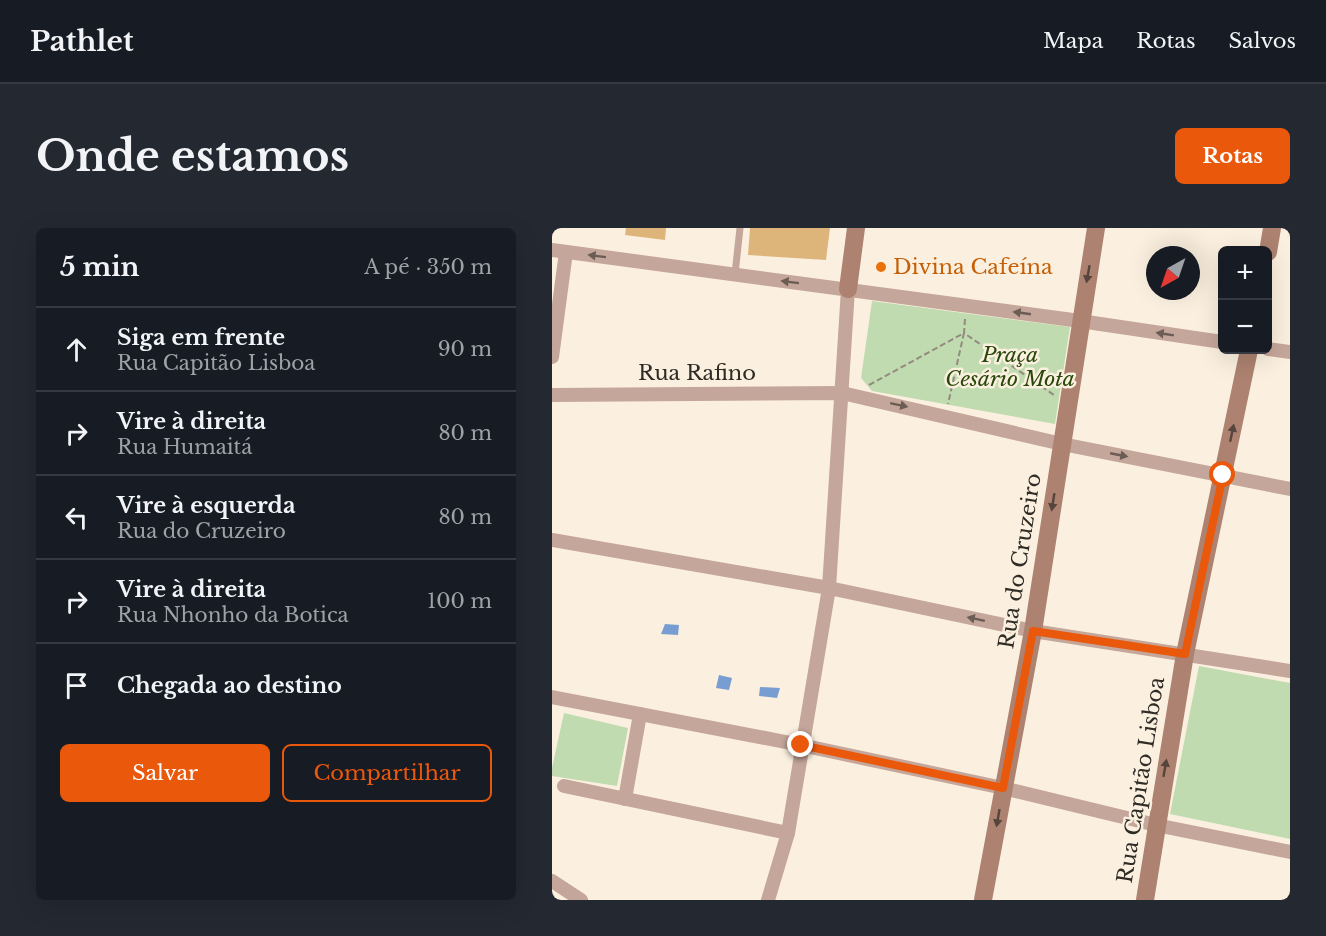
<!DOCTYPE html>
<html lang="pt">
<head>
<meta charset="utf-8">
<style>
	:root { --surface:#171b24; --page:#242831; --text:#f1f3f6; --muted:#9ea1a6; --line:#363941; --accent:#ea580c }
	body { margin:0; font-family:"Libre Baskerville",serif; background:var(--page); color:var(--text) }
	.controls { position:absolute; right:18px; top:18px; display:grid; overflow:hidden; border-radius:9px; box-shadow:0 6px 24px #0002 }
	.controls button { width:54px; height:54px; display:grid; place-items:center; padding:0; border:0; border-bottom:2px solid var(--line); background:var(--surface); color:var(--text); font:30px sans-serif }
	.compass { position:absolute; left:594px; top:18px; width:54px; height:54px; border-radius:50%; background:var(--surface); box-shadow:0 6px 24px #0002; rotate:220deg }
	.stop { position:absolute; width:18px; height:18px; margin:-14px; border:4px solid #ea580c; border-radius:50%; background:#fff }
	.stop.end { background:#ea580c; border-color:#fff; box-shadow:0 2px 6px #0008 }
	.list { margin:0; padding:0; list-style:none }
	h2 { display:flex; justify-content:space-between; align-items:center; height:78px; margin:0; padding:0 24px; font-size:26px }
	h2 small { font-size:20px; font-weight:400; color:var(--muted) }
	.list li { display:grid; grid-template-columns:39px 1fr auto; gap:18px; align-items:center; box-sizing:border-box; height:84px; padding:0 24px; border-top:2px solid var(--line) }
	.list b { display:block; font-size:22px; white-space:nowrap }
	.list p { margin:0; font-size:20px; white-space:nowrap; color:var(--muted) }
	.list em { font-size:20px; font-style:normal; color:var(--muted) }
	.actions { display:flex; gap:12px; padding:18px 24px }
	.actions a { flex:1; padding:14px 0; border:2px solid var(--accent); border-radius:9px; text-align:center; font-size:21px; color:var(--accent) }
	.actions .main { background:var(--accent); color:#fff }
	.icon { flex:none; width:33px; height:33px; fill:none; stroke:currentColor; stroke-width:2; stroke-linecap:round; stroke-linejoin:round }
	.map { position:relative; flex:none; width:738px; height:672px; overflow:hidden; border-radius:9px }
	header { display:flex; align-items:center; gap:36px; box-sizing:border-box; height:84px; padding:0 30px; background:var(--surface); border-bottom:2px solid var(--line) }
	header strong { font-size:28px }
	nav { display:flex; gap:33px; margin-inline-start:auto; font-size:21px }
	.intro { display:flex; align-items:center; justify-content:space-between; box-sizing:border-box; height:144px; padding:0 36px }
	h1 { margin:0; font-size:42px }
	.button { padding:15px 27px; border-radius:9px; background:var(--accent); color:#fff; font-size:21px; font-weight:700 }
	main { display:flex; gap:36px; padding:0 36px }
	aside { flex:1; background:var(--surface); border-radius:9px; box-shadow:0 6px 24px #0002 }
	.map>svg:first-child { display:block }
	.green { fill:#c0dbaf }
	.water { fill:#789dd2 }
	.building { fill:#ddb57b }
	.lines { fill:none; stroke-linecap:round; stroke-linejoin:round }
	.path { stroke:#938b80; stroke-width:2; stroke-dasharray:6 3; stroke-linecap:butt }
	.lane { stroke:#c5a69a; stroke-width:7 }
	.street { stroke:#c5a69a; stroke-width:14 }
	.secondary { stroke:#ad8270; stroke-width:18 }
	.oneway { fill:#6b5c54 }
	.oneway2 { fill:#55453c }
	.route { stroke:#ea580c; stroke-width:8 }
	.food-dot { fill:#e8710a; stroke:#fbf0df; stroke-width:2 }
	.labels { text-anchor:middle; stroke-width:5; stroke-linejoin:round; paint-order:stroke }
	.food-label { font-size:21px; fill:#c56008; stroke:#fbf0df; text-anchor:start }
	.park-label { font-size:21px; font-style:italic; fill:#28480a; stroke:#fbf0df }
	.street-label { font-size:21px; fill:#2f2b25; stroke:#fbf0df }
</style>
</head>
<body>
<header>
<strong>Pathlet</strong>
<nav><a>Mapa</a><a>Rotas</a><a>Salvos</a></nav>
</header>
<div class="intro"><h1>Onde estamos</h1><a class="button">Rotas</a></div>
<main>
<aside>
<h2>5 min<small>A pé · 350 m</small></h2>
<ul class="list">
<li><svg class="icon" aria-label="ahead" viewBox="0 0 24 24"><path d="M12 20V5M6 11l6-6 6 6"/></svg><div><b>Siga em frente</b><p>Rua Capitão Lisboa</p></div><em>90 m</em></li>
<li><svg class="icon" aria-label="right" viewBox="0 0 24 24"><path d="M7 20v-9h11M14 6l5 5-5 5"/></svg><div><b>Vire à direita</b><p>Rua Humaitá</p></div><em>80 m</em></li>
<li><svg class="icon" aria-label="left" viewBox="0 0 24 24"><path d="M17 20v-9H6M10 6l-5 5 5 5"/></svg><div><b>Vire à esquerda</b><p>Rua do Cruzeiro</p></div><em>80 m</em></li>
<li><svg class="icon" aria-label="right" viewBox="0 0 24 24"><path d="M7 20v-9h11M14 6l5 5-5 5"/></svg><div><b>Vire à direita</b><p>Rua Nhonho da Botica</p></div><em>100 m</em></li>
<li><svg class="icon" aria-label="arrive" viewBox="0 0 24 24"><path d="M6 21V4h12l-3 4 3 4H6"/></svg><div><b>Chegada ao destino</b></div></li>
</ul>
<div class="actions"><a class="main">Salvar</a><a>Compartilhar</a></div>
</aside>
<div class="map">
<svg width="738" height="672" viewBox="0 0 738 672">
	<rect width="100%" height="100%" fill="#fbf0df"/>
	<g class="green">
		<polygon points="320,73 518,99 503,196 320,163 309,150"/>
		<polygon points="647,438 738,455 738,611 618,586"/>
		<polygon points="12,485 76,500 65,558 0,548 0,540"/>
	</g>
	<g class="water">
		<polygon points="113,396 127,397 126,407 109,406"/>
		<polygon points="167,447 180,450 177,462 164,460"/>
		<polygon points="208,459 228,460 225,470 207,468"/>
	</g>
	<g class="building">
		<polygon points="74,0 114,0 113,12 73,7"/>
		<polygon points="198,0 278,0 274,32 196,27"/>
	</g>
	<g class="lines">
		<g class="path">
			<polyline points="413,91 412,105 502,167"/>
			<polyline points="317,157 412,105 396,176"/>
		</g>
		<polyline class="lane" points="183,46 188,0"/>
		<g class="street">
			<polyline points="0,22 528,93 670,114"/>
			<polyline points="716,121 738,124"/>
			<polyline points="0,129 14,24"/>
			<polyline points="0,167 290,165 510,216 738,261"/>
			<polyline points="0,312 277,360 481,403 738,443"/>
			<polyline points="0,469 249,517 451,560 604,597 738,624"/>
			<polyline points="12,558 236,605"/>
			<polyline points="73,571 88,486"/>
			<polyline points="0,653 29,672"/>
			<polyline points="216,672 236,605 277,360 296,61"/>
		</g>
		<g class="secondary">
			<polyline points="716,24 720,0"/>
			<polyline points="296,61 304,0"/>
			<polyline points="431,672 481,403 544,0"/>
			<polyline points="593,672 633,426 697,122"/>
		</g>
	</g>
	<defs><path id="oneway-solid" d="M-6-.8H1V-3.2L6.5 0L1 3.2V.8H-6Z" transform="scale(1.5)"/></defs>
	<g class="oneway">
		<use href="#oneway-solid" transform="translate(45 28) rotate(-173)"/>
		<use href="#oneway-solid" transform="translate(238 54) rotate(-173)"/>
		<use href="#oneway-solid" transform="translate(470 85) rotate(-172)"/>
		<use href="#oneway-solid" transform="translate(613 106) rotate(-171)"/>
		<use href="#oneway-solid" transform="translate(347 177) rotate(12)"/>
		<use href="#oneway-solid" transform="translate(567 227) rotate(11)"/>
		<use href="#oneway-solid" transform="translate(424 391) rotate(-168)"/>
	</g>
	<g class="oneway2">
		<use href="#oneway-solid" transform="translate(536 46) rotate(100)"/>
		<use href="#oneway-solid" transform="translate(680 205) rotate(-78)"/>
		<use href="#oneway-solid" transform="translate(501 274) rotate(99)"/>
		<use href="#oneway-solid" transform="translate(613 540) rotate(-80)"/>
		<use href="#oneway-solid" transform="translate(446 590) rotate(100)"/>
	</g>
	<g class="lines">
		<polyline class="route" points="249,517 451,560 481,403 633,426 671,247"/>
	</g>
	<circle class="food-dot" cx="329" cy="39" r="6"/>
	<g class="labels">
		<g class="food-label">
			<text x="341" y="46">Divina Cafeína</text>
		</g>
		<g class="park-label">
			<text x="458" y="134">Praça<tspan x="458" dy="24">Cesário Mota</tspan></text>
		</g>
		<g class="street-label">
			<text x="145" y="152">Rua Rafino</text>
			<text transform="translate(468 333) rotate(-81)" y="7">Rua do Cruzeiro</text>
			<text transform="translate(589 552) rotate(-81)" y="7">Rua Capitão Lisboa</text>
		</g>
	</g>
</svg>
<div class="controls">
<button>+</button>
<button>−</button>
</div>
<svg class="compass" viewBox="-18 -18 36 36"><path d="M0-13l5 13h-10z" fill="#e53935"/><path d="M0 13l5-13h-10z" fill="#9ea1a6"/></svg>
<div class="stop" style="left:671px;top:247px"></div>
<div class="stop end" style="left:249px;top:517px"></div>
</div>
</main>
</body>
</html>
